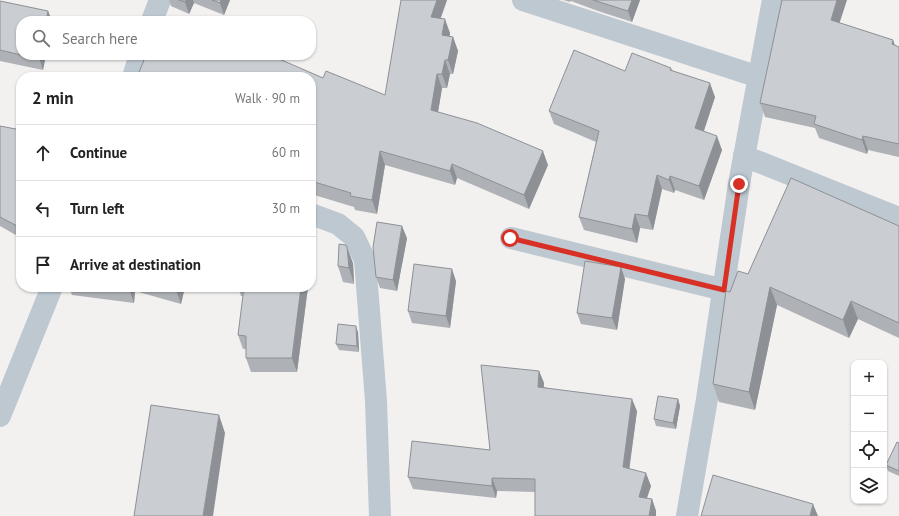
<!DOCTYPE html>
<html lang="en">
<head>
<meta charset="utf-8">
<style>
	:root { --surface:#fff; --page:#f2f2f2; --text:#222; --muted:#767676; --line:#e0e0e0 }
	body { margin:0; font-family:"PT Sans",sans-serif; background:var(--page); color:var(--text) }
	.controls { position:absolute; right:12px; bottom:12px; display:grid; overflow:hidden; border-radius:8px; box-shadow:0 1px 3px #0004 }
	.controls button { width:36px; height:36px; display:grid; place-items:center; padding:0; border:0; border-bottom:1px solid var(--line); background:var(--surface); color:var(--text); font:20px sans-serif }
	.stop { position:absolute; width:12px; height:12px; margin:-9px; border:3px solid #d93025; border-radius:50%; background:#fff }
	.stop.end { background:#d93025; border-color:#fff; box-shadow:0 1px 4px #0008 }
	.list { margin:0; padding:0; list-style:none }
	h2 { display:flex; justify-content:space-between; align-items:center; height:52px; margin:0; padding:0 16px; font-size:17px }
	h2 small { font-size:13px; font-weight:400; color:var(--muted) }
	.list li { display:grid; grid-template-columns:26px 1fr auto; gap:12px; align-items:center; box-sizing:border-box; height:56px; padding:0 16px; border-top:1px solid var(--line) }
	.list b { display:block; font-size:15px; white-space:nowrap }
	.list em { font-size:13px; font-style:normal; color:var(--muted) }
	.icon { flex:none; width:22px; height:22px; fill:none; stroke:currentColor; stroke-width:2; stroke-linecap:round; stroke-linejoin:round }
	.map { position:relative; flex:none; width:899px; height:516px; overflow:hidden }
	.search { position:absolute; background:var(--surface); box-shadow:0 1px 3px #0004; left:16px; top:16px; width:300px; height:44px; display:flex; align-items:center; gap:10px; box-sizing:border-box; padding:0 14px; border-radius:16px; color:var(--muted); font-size:15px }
	.panel { position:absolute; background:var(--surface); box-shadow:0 1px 3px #0004; left:16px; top:72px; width:300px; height:220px; border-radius:16px }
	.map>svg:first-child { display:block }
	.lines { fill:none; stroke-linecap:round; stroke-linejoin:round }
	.street { stroke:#bdc8d1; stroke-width:22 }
	.wall { fill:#aeb1b5 }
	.shaded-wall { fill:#8d9094 }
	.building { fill:#caced3; stroke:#8d9094 }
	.route { stroke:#d93025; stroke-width:5 }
</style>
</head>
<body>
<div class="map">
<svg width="899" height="516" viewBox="0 0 899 516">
	<rect width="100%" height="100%" fill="#f3f0f0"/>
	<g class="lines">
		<g class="street">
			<polyline points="523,0 759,77"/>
			<polyline points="152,21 160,0"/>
			<polyline points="133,77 140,55"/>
			<polyline points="744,156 899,218"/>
			<polyline points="311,214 338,224 354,237 365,260 376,401 380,516"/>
			<polyline points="511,238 724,290"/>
			<polyline points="0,416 52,287"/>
			<polyline points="687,516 707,399 739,184 773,0"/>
		</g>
	</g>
	<g class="wall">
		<polygon points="169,0 230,0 224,15 194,3 189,14 171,6"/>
		<polygon points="447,0 441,18 450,33 450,37 453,37 458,51 453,74 450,74 447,88 442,88 438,112 548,165 529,209 457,178 455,185 385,165 377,214 355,210 354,207 311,194 311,77 143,62 143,60 323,78 385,95"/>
		<polygon points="563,0 640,0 632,22 598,11 571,1 570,2"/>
		<polygon points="0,1 48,11 52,21 21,21 21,55 46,55 43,70 0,61"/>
		<polygon points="840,23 893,40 895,46 899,47 899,157 868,150 867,154 819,138 815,128 765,117 760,103"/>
		<polygon points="671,68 672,70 715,97 704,131 722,150 704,200 675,190 674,193 662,189 653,230 640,228 637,243 584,230 579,217 596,142 554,124 549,111 625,71"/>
		<polygon points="0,126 21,130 21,238 0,226"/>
		<polygon points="899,226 899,338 858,319 849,338 777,305 755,410 719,402 713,384 730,292 748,274"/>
		<polygon points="407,238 397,291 380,288 376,277"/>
		<polygon points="353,263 354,284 343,282 338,266"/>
		<polygon points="625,279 617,330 581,324 577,313"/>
		<polygon points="456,281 450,328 412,323 408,311"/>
		<polygon points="69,287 185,287 181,304 135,291 134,303 72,295"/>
		<polygon points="238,287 308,287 297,372 251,372 246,358 246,349 243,349 238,335 243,296 241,296"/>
		<polygon points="358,332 359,352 339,350 336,344"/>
		<polygon points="539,371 544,383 544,387 637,411 629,468 651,486 647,498 652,499 656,511 535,492 497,491 496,498 413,489 408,477 490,450"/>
		<polygon points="678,399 680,406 676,429 656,426 654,419"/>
		<polygon points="899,443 899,476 888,471 886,465"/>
	</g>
	<g class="shaded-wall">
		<polygon points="186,0 193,0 194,3 189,14 185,2"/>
		<polygon points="221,0 230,0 224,15 220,3"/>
		<polygon points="437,0 447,0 436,30 431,17"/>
		<polygon points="632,0 640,0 632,22 628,11"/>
		<polygon points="837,0 847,0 836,34 831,20"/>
		<polygon points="48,11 52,21 46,21"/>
		<polygon points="445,19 450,33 447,49 442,35"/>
		<polygon points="453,37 458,51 453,74 448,60"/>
		<polygon points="893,40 898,54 892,44"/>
		<polygon points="40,55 46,55 43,70 39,58"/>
		<polygon points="445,60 450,74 447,88 442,74"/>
		<polygon points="437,74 442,88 436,124 431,110"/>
		<polygon points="710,83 715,97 700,142 695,128"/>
		<polygon points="717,136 722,150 704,200 699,186"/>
		<polygon points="863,136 868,150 867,154 862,140"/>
		<polygon points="380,151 385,165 377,214 372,200"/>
		<polygon points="543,151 548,165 529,209 524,195"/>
		<polygon points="452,164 457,178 455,185 450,171"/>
		<polygon points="657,175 662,189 653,230 648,216"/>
		<polygon points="670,176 675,190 674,193 669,180"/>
		<polygon points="635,214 640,228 637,243 632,229"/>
		<polygon points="402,226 407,238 397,291 393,280"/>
		<polygon points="347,247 353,263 354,284 349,268"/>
		<polygon points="311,249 313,254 311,268"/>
		<polygon points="621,267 625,279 617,330 612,318"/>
		<polygon points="452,269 456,281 450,328 446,316"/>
		<polygon points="129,287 134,287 135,291 134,303 129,289"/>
		<polygon points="176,287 185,287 181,304 176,290"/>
		<polygon points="301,287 308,287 297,372 292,358"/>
		<polygon points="770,287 777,305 755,410 749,392"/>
		<polygon points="851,301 858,319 849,338 843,320"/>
		<polygon points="356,326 358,332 359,352 357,346"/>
		<polygon points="539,371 544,383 543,399 538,387"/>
		<polygon points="632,399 637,411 628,479 623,467"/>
		<polygon points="678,399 680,406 676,429 673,423"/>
		<polygon points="219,415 225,433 213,516 203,516"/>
		<polygon points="646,473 651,486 643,509 639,497"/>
		<polygon points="492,478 497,491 496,498 492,486"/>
		<polygon points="652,499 656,511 656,516 649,516"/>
		<polygon points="813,504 818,516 810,516"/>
	</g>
	<g class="building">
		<polygon points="179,0 186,0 185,2"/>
		<polygon points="212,0 221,0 220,3"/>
		<polygon points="401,0 437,0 431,17 445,19 442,35 453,37 448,60 445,60 442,74 437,74 431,110 477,123 543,151 524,195 452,164 450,171 380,151 372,200 350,196 351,193 311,181 311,77 137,77 144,60 143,60 145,55 262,55 268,57 270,55 323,78 326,71 385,95"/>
		<polygon points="593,0 632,0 628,11"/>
		<polygon points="782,0 837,0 831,20 893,40 892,44 899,47 899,144 863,136 862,140 814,124 816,116 760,103"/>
		<polygon points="0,1 48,11 46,21 21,21 21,55 0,50"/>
		<polygon points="574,50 625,71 632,53 671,68 670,70 710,83 695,128 717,136 699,186 670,176 669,180 657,175 648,216 635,214 632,229 579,217 599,131 549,111"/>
		<polygon points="22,55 40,55 39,58"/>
		<polygon points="0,126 21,130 21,228 0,217"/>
		<polygon points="791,178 899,226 899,323 851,301 843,320 770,287 749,392 713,384 726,291 730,292 738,271 748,274"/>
		<polygon points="377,222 402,226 393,280 376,277 373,247"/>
		<polygon points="339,244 346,245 347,247 349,268 338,266"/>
		<polygon points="585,261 621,267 612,318 577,313"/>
		<polygon points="414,264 452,269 446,316 408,311"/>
		<polygon points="112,287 129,287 129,289"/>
		<polygon points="166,287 176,287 176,290"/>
		<polygon points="244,287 301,287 292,358 246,358 246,336 238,335"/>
		<polygon points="338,324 356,326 357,346 336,344"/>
		<polygon points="481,365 539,371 538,387 632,399 623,467 646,473 639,497 652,499 649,516 535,516 535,479 492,478 492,486 408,477 412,441 490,450"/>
		<polygon points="658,396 678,399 673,423 654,419"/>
		<polygon points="151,405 219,415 203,516 134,516"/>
		<polygon points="897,442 899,443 899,471 886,465"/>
		<polygon points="713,475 813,504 810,516 701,516"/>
	</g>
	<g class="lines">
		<polyline class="route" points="510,238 724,290 739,184"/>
	</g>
</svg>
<div class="controls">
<button>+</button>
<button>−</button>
<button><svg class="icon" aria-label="locate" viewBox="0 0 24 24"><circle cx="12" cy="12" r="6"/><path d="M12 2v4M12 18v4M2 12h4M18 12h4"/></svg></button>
<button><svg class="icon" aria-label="layers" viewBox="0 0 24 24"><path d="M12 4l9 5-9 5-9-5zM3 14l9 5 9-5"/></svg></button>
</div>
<div class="stop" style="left:510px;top:238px"></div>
<div class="stop end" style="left:739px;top:184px"></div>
<div class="search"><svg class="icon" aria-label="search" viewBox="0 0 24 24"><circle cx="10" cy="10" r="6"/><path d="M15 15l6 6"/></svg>Search here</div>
<section class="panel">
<h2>2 min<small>Walk · 90 m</small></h2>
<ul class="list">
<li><svg class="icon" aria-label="ahead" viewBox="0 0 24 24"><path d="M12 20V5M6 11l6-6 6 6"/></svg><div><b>Continue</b></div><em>60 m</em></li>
<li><svg class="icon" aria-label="left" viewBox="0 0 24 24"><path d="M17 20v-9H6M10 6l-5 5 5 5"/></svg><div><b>Turn left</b></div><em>30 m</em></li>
<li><svg class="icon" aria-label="arrive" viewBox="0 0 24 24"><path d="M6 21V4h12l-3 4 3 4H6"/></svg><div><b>Arrive at destination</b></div></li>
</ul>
</section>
</div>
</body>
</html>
